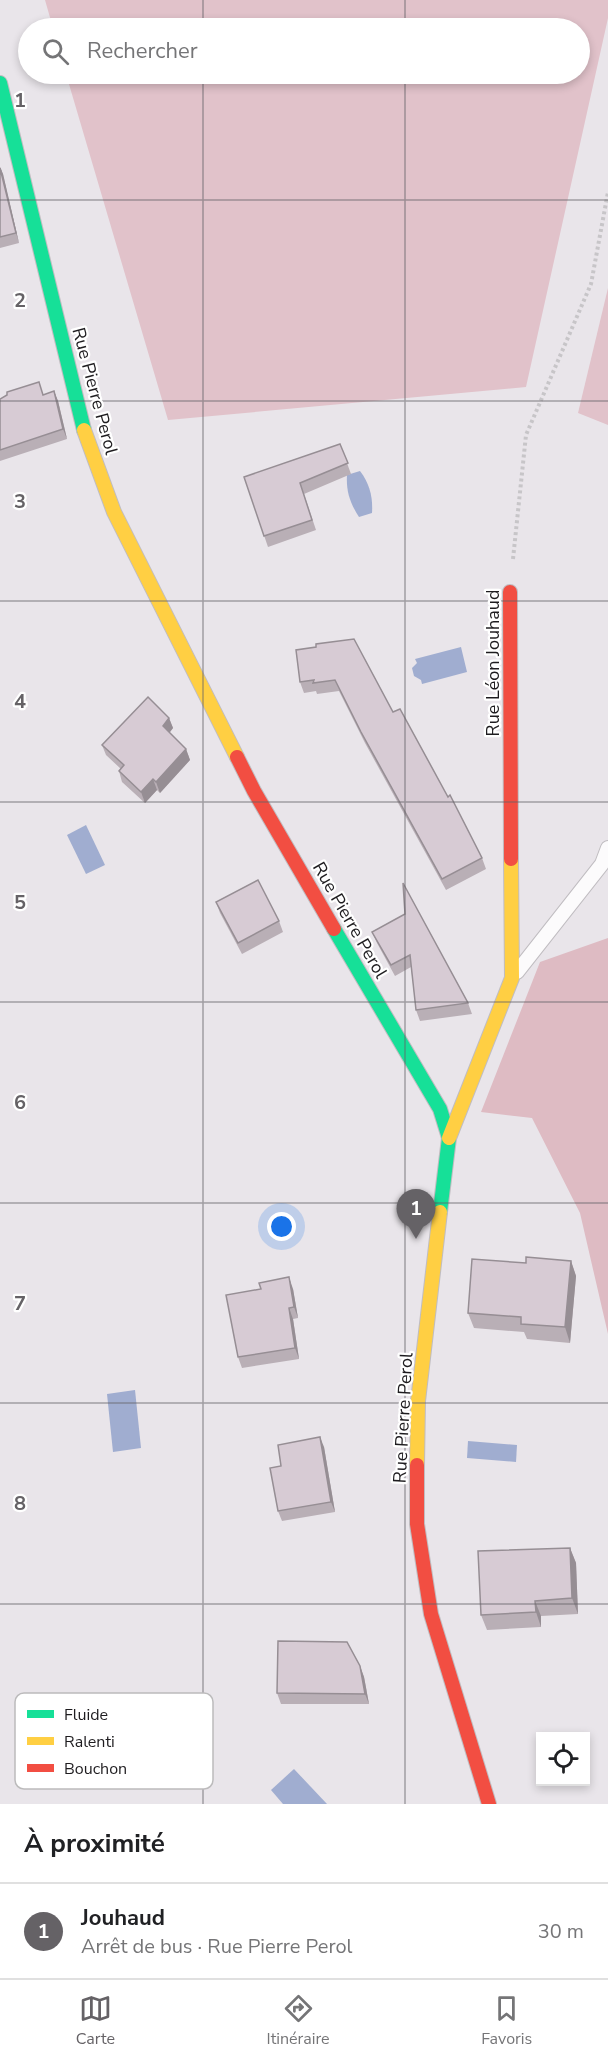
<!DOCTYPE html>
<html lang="fr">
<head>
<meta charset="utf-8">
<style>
	:root { --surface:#fff; --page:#f2f2f2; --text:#202124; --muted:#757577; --line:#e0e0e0; --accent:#656266 }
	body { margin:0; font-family:"Nunito Sans",sans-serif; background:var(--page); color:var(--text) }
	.controls { position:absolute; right:18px; bottom:18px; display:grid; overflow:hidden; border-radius:0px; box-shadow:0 3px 9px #0003 }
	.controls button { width:54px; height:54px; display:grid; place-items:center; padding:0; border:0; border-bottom:2px solid var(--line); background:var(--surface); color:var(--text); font:30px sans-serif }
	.you { position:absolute; left:282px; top:1227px; width:21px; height:21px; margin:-15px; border:4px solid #fff; border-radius:50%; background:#1a73e8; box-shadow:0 0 0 9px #1a73e833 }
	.badge { display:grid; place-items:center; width:39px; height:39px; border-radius:50%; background:var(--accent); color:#fff; font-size:20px; font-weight:700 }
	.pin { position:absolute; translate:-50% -50px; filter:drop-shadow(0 2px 3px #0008) }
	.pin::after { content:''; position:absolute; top:32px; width:21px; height:18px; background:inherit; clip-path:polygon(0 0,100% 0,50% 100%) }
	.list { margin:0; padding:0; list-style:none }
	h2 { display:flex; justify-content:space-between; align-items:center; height:78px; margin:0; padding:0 24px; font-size:26px }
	h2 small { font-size:20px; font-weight:400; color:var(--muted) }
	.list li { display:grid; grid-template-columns:39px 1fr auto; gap:18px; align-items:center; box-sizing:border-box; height:96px; padding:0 24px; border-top:2px solid var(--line) }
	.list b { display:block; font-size:22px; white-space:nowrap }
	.list p { margin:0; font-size:20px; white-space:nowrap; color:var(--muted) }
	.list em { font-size:20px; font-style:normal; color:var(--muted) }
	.icon { flex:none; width:33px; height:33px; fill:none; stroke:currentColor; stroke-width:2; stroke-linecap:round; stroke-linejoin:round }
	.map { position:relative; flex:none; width:608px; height:1804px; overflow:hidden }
	.search { position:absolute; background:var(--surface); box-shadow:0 3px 9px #0003; left:18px; right:18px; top:18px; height:66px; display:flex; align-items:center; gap:15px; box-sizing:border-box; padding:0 21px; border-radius:33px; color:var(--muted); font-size:22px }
	.sheet { height:174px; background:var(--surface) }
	nav { display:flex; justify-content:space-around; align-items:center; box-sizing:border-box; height:84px; border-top:2px solid var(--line); background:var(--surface); font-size:16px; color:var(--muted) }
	nav a { display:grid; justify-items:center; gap:3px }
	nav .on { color:var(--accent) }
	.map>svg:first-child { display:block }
	.green { fill:#e1c2ca }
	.forest { fill:#debbc3 }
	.water { fill:#a0add0 }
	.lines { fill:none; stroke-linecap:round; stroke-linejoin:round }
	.lane-casing { stroke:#c0bdc1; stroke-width:16 }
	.fast-casing { stroke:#c0bdc1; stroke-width:16 }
	.slow-casing { stroke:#c0bdc1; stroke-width:16 }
	.jam-casing { stroke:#c0bdc1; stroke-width:16 }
	.path { stroke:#c7c5c8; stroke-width:4; stroke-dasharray:3 3; stroke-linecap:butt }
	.lane { stroke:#fcfbfc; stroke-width:14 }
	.fast { stroke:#16e098; stroke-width:14 }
	.slow { stroke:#ffcf43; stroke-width:14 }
	.jam { stroke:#f24e42; stroke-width:14 }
	.wall { fill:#b9afb6 }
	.shaded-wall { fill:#968e94 }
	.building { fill:#d7cbd4; stroke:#968e94; stroke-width:1.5 }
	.grid { fill:none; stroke:#656266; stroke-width:1.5; stroke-opacity:0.55 }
	.labels { text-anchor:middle; stroke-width:4.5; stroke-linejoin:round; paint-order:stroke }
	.street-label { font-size:18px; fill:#1e1c1f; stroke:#fff }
	.key { fill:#fff; stroke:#bcbbbc; stroke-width:1.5 }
	.key-label { font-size:16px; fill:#1e1c1f }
	.grid-label { font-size:20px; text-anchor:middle; font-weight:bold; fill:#656266; stroke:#fff; stroke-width:4.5; stroke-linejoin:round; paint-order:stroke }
</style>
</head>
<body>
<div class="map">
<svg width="608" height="1804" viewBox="0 0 608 1804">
	<rect width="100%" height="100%" fill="#e9e5ea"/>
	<g class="green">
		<polygon points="45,0 608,0 608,18 526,387 168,420 66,74 580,74 580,28 53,28"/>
		<polygon points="608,288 608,425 578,413"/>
	</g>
	<polygon class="forest" points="608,938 608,1334 580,1213 532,1118 481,1112 540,962"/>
	<g class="water">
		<path d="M 360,471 C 370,484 373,498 372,513 L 359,517 C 350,503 346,491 347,475 Z"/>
		<polygon points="461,647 467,672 422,684 421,680 414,676 412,668 417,663 415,659"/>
		<polygon points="86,825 105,865 86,874 67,835"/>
		<polygon points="135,1390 141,1448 113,1452 107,1394"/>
		<polygon points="468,1441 517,1445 516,1462 467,1458"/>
		<polygon points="294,1769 327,1804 283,1804 271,1790"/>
	</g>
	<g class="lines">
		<defs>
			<polyline id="lane" points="517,972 602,864 608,848"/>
			<g id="fast">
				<polyline points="0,83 84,430"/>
				<polyline points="334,929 440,1109 449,1138 440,1212"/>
			</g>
			<g id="slow">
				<polyline points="84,430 114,512 237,757"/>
				<polyline points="449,1138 512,978 511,859"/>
				<polyline points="417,1465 418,1401 440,1212"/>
			</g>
			<g id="jam">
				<polyline points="510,592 511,859"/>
				<polyline points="237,757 254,791 334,929"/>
				<polyline points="417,1465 417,1524 431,1614 489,1804"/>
			</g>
		</defs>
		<use href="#lane" class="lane-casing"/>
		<use href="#fast" class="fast-casing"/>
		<use href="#slow" class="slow-casing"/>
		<use href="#jam" class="jam-casing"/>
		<polyline class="path" points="513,559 526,435 591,284 608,192"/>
		<use href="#lane" class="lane"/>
		<use href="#fast" class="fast"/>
		<use href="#slow" class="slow"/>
		<use href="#jam" class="jam"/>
	</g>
	<g class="wall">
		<polygon points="0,167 3,174 19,243 0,248"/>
		<polygon points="54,391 58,401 67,439 0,461 0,399 43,395"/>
		<polygon points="340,444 351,474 304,494 316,530 268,547 244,477"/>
		<polygon points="296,650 393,712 482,858 486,869 446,890 365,743 339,691 317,694 316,691 304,693 300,682"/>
		<polygon points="169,718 173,728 169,733 186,749 190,760 160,793 157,790 145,803 122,782 119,771 121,769 106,755 102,745"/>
		<polygon points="216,902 279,921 283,932 242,954 220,913"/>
		<polygon points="405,914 468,1003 472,1014 420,1021 416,1010 411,967 395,976 377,943 372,932"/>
		<polygon points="571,1261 576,1276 570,1343 527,1339 524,1332 474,1328 468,1313 526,1263"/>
		<polygon points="293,1289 298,1318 293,1319 299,1359 242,1368 238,1357"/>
		<polygon points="324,1447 335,1512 282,1521 278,1511 281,1466"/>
		<polygon points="570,1548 576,1563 578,1614 541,1616 541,1627 487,1630 481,1615"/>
		<polygon points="360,1666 364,1677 369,1704 281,1704 277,1693"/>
	</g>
	<g class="shaded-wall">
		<polygon points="0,167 3,174 19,243 16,233"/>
		<polygon points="54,391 58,401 67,439 63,429"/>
		<polygon points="169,718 173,728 167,736 163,726"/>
		<polygon points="186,749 190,760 160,793 156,782"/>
		<polygon points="153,779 157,790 145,803 141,792"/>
		<polygon points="571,1261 576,1276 570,1343 565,1327"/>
		<polygon points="289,1277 293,1289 298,1318 294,1307"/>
		<polygon points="289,1308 293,1319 299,1359 295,1348"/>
		<polygon points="320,1437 324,1447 335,1512 331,1502"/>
		<polygon points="570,1548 576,1563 578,1614 572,1598"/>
		<polygon points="535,1601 541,1616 541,1627 536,1612"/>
		<polygon points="360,1666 364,1677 369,1704 365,1694"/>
	</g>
	<g class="building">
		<polygon points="0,168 16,233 0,237"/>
		<polygon points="39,382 43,395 54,391 63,429 0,450 0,399 7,395 7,392"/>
		<polygon points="340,444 348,463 300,483 312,520 264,536 244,477"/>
		<polygon points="354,639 393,712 400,709 448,797 450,795 482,858 442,879 361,732 335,680 313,683 314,680 300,682 296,650 316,647 316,644"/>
		<polygon points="148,697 169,718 163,726 186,749 156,782 153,779 141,792 119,771 124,765 102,745"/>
		<polygon points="258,880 279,921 238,943 216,902"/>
		<polygon points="403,883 468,1003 416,1010 410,955 391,965 372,932 405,914"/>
		<polygon points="526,1257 571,1261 565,1327 521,1324 521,1317 468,1313 472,1259 526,1263"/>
		<polygon points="289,1277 294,1307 289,1308 295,1348 238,1357 226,1295 261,1289 259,1283"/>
		<polygon points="320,1437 331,1502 278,1511 270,1468 281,1466 278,1445"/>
		<polygon points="570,1548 572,1598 535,1601 536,1612 481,1615 478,1551"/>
		<polygon points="278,1641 347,1642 360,1666 365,1694 277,1693"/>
	</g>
	<path class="grid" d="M 203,0 L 203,28M 405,0 L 405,28M 203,74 L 203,1804M 405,74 L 405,1804M 0,200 L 608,200M 0,401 L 608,401M 0,601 L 608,601M 0,802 L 608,802M 0,1002 L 608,1002M 0,1203 L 608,1203M 0,1403 L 608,1403M 0,1604 L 608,1604"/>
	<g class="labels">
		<g class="street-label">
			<text transform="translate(95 391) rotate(75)" y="6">Rue Pierre Perol</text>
			<text transform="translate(493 663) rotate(-90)" y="6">Rue Léon Jouhaud</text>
			<text transform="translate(350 920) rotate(60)" y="6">Rue Pierre Perol</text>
			<text transform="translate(403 1418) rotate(-87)" y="6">Rue Pierre Perol</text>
		</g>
	</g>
	<rect x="15" y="1693" width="198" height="96" rx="9" class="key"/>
	<rect x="27" y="1710" width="27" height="8" fill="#16e098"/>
	<rect x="27" y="1737" width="27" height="8" fill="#ffcf43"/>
	<rect x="27" y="1764" width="27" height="8" fill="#f24e42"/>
	<g class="key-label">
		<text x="64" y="1720">Fluide</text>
		<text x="64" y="1747">Ralenti</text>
		<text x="64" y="1774">Bouchon</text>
	</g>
	<g class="grid-label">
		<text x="20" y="107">1</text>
		<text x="20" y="307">2</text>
		<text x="20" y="508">3</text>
		<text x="20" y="708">4</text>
		<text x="20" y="909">5</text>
		<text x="20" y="1109">6</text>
		<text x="20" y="1310">7</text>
		<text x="20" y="1510">8</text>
	</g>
</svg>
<div class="controls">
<button><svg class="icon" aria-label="locate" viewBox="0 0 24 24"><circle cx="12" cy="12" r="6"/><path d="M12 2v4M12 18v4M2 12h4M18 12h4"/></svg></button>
</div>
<div class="you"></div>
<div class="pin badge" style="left:416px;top:1239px">1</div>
<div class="search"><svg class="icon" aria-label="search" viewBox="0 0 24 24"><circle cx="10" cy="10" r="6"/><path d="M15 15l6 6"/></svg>Rechercher</div>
</div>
<section class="sheet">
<h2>À proximité<small></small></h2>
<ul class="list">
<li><span class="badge">1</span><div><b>Jouhaud</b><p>Arrêt de bus · Rue Pierre Perol</p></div><em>30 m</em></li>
</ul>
</section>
<nav>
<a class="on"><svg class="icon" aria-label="map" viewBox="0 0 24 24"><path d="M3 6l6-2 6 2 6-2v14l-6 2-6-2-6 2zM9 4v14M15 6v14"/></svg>Carte</a>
<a><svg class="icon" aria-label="directions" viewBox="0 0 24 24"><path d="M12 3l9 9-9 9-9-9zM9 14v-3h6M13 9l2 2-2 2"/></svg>Itinéraire</a>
<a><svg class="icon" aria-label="saved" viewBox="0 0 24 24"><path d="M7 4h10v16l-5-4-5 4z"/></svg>Favoris</a>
</nav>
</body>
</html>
